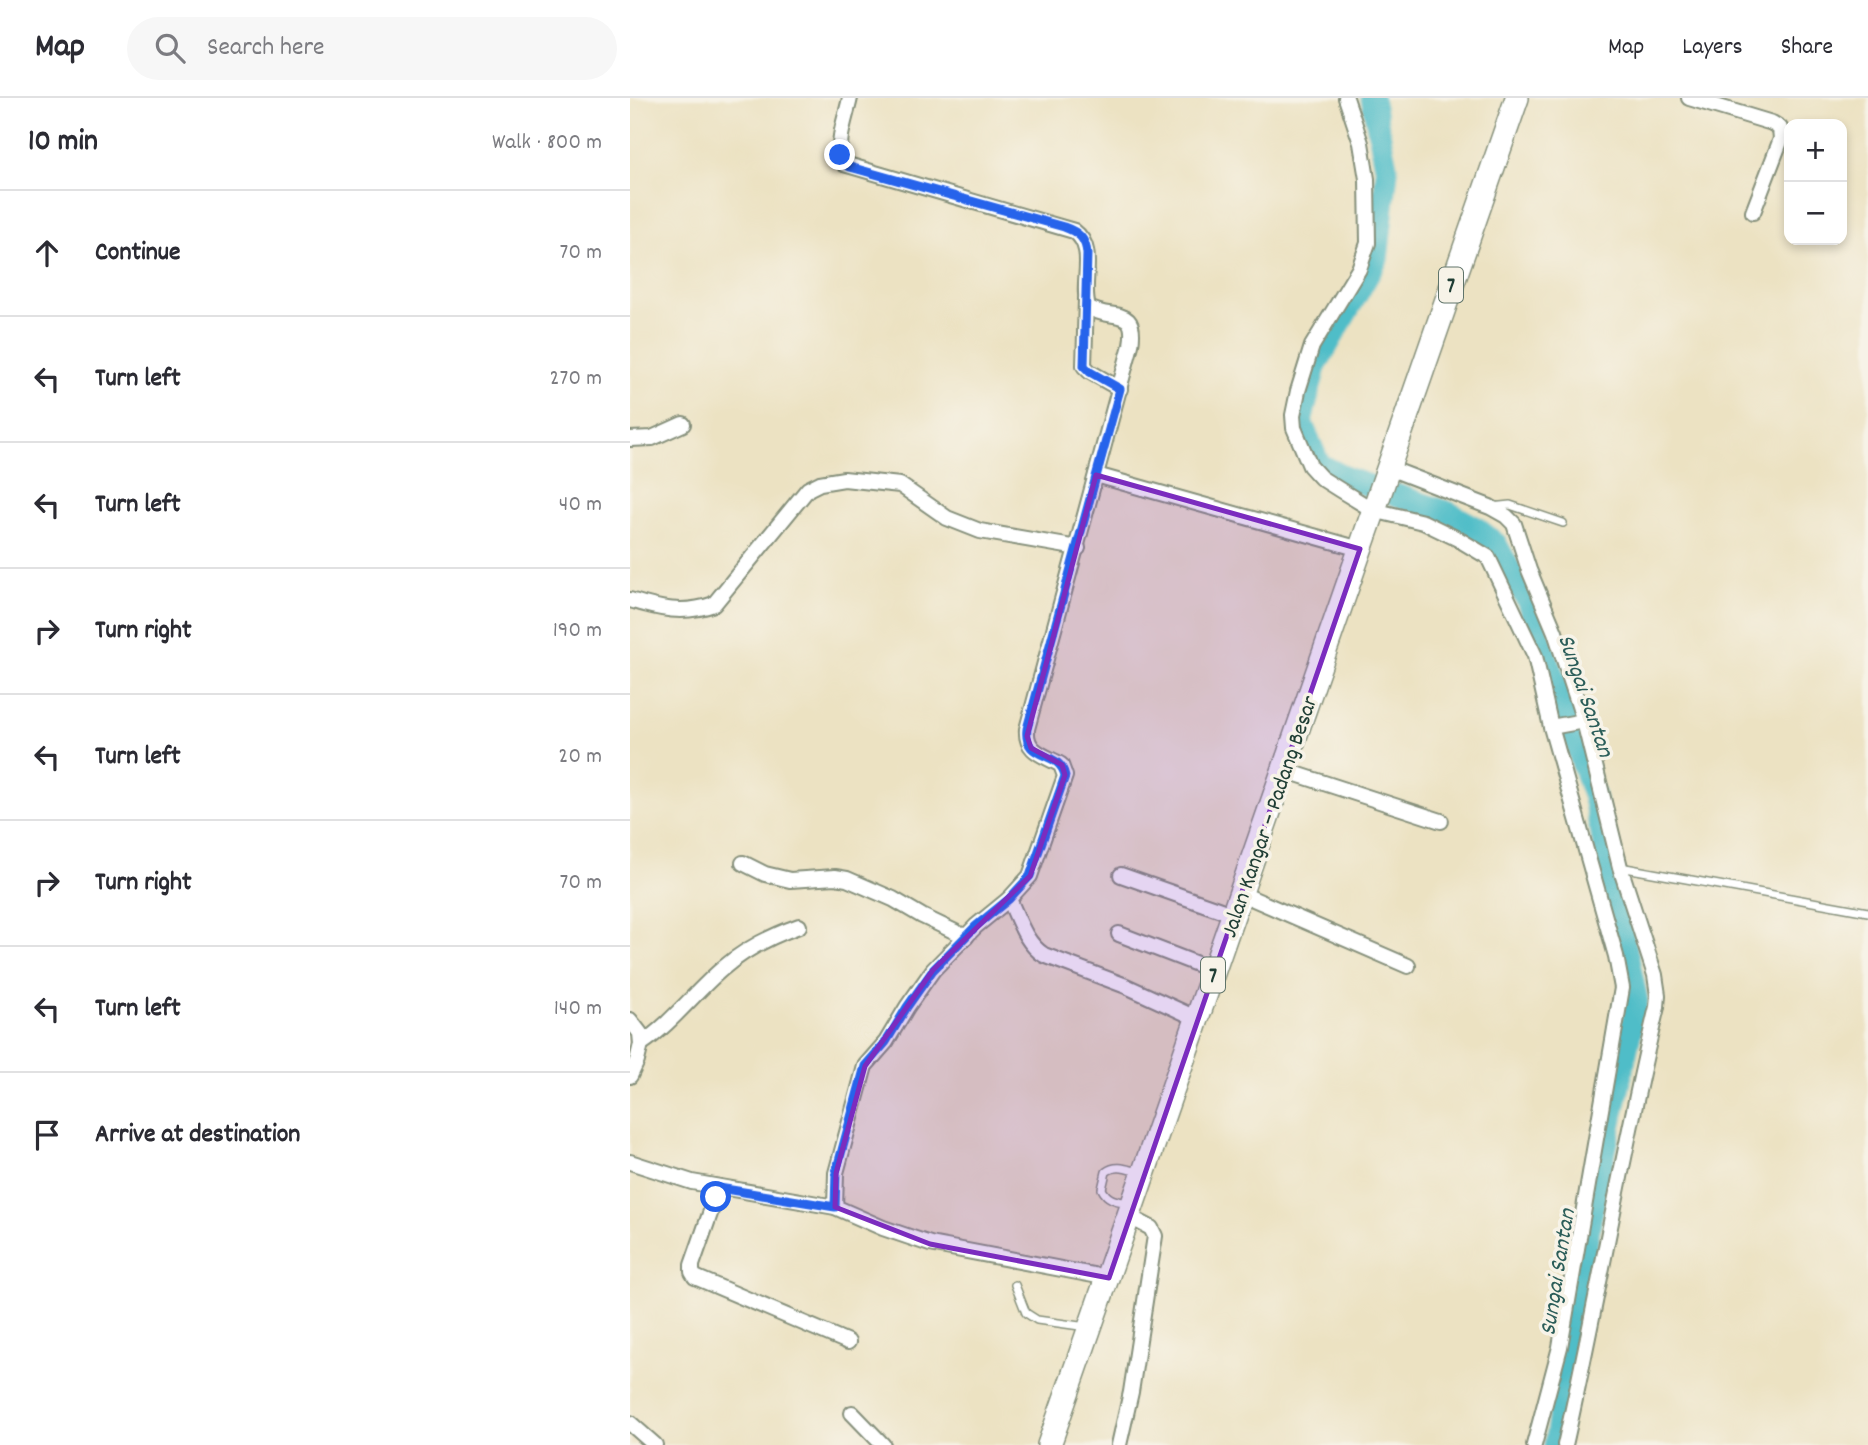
<!DOCTYPE html>
<html lang="en">
<head>
<meta charset="utf-8">
<style>
	:root { --surface:#fff; --page:#f7f7f7; --text:#2b2b33; --muted:#7c7c81; --line:#e1e1e2 }
	body { margin:0; font-family:Dekko,sans-serif; background:var(--page); color:var(--text) }
	.controls { position:absolute; right:21px; top:21px; display:grid; overflow:hidden; border-radius:14px; box-shadow:0 4px 10px #0003 }
	.controls button { width:63px; height:63px; display:grid; place-items:center; padding:0; border:0; border-bottom:2px solid var(--line); background:var(--surface); color:var(--text); font:35px sans-serif }
	.stop { position:absolute; width:21px; height:21px; margin:-16px; border:5px solid #2563eb; border-radius:50%; background:#fff }
	.stop.end { background:#2563eb; border-color:#fff; box-shadow:0 2px 7px #0008 }
	.list { margin:0; padding:0; list-style:none }
	h2 { display:flex; justify-content:space-between; align-items:center; height:91px; margin:0; padding:0 28px; font-size:30px }
	h2 small { font-size:23px; font-weight:400; color:var(--muted) }
	.list li { display:grid; grid-template-columns:46px 1fr auto; gap:21px; align-items:center; box-sizing:border-box; height:126px; padding:0 28px; border-top:2px solid var(--line) }
	.list b { display:block; font-size:26px; white-space:nowrap }
	.list em { font-size:23px; font-style:normal; color:var(--muted) }
	.icon { flex:none; width:38px; height:38px; fill:none; stroke:currentColor; stroke-width:2; stroke-linecap:round; stroke-linejoin:round }
	.map { position:relative; flex:none; width:1238px; height:1347px; overflow:hidden }
	header { display:flex; align-items:center; gap:42px; box-sizing:border-box; height:98px; padding:0 35px; background:var(--surface); border-bottom:2px solid var(--line) }
	header strong { font-size:33px }
	nav { display:flex; gap:38px; margin-inline-start:auto; font-size:24px }
	.search { width:490px; height:63px; background:var(--page); display:flex; align-items:center; gap:18px; box-sizing:border-box; padding:0 24px; border-radius:38px; color:var(--muted); font-size:26px }
	main { display:flex }
	aside { flex:1; background:var(--surface) }
	.map>svg:first-child { display:block }
	.lines { fill:none; stroke-linecap:round; stroke-linejoin:round }
	.river { stroke:#4fbdc8; stroke-width:23 }
	.service-casing { stroke:#86907b; stroke-width:10 }
	.minor-casing { stroke:#86907b; stroke-width:18 }
	.trunk-casing { stroke:#86907b; stroke-width:26 }
	.service { stroke:#fff; stroke-width:7 }
	.minor { stroke:#fff; stroke-width:14 }
	.trunk { stroke:#fff; stroke-width:23 }
	.route { stroke:#2563eb; stroke-width:9 }
	.marked { fill:#7b2cbf; fill-opacity:0.2; stroke:#7b2cbf; stroke-width:5; stroke-linejoin:round }
	.labels { text-anchor:middle; stroke-width:7; stroke-linejoin:round; paint-order:stroke }
	.shield { fill:#f7f3e8; stroke:#60746a; stroke-width:2 }
	.shield-label { font-size:21px; font-weight:bold; fill:#1f3d34 }
	.street-label { font-size:23px; fill:#1f3d34; stroke:#f7f3e8 }
	.water-label { font-size:24px; font-style:italic; fill:#2b5d59; stroke:#f7f3e8 }
</style>
</head>
<body>
<header>
<strong>Map</strong>
<div class="search"><svg class="icon" aria-label="search" viewBox="0 0 24 24"><circle cx="10" cy="10" r="6"/><path d="M15 15l6 6"/></svg>Search here</div>
<nav><a>Map</a><a>Layers</a><a>Share</a></nav>
</header>
<main>
<aside>
<h2>10 min<small>Walk · 800 m</small></h2>
<ul class="list">
<li><svg class="icon" aria-label="ahead" viewBox="0 0 24 24"><path d="M12 20V5M6 11l6-6 6 6"/></svg><div><b>Continue</b></div><em>70 m</em></li>
<li><svg class="icon" aria-label="left" viewBox="0 0 24 24"><path d="M17 20v-9H6M10 6l-5 5 5 5"/></svg><div><b>Turn left</b></div><em>270 m</em></li>
<li><svg class="icon" aria-label="left" viewBox="0 0 24 24"><path d="M17 20v-9H6M10 6l-5 5 5 5"/></svg><div><b>Turn left</b></div><em>40 m</em></li>
<li><svg class="icon" aria-label="right" viewBox="0 0 24 24"><path d="M7 20v-9h11M14 6l5 5-5 5"/></svg><div><b>Turn right</b></div><em>190 m</em></li>
<li><svg class="icon" aria-label="left" viewBox="0 0 24 24"><path d="M17 20v-9H6M10 6l-5 5 5 5"/></svg><div><b>Turn left</b></div><em>20 m</em></li>
<li><svg class="icon" aria-label="right" viewBox="0 0 24 24"><path d="M7 20v-9h11M14 6l5 5-5 5"/></svg><div><b>Turn right</b></div><em>70 m</em></li>
<li><svg class="icon" aria-label="left" viewBox="0 0 24 24"><path d="M17 20v-9H6M10 6l-5 5 5 5"/></svg><div><b>Turn left</b></div><em>140 m</em></li>
<li><svg class="icon" aria-label="arrive" viewBox="0 0 24 24"><path d="M6 21V4h12l-3 4 3 4H6"/></svg><div><b>Arrive at destination</b></div></li>
</ul>
</aside>
<div class="map">
<svg width="1238" height="1347" viewBox="0 0 1238 1347">
	<rect width="100%" height="100%" fill="#f7f3e8"/>
	<filter id="ink" filterUnits="userSpaceOnUse"><feTurbulence type="fractalNoise" baseFrequency=".0143" numOctaves="2"/><feDisplacementMap in="SourceGraphic" scale="14" xChannelSelector="R" yChannelSelector="G"/><feConvolveMatrix kernelMatrix="1 2 1 2 8 2 1 2 1" color-interpolation-filters="sRGB"/></filter>
	<filter id="wash" filterUnits="userSpaceOnUse"><feTurbulence type="fractalNoise" baseFrequency=".00686" numOctaves="4" result="noise"/><feDisplacementMap in="SourceGraphic" scale="28" xChannelSelector="R" yChannelSelector="G"/><feGaussianBlur stdDeviation="1.57" result="paint"/><feColorMatrix in="noise" values="0 0 0 0 0 0 0 0 0 0 0 0 0 0 0 0 0 1.4 0 .05"/><feComposite in="paint" operator="in"/></filter>
	<g filter="url(#wash)">
		<rect width="100%" height="100%" fill="#ece2c2"/>
		<g class="lines">
			<polyline class="river" points="742,0 757,73 747,161 685,269 671,324 689,366 716,380 819,415 845,429 866,446 898,504 964,700 1007,903 961,1118 925,1347"/>
		</g>
	</g>
	<g filter="url(#ink)">
		<g class="lines">
			<defs>
				<g id="service">
					<polyline points="861,409 880,407 933,425"/>
					<polyline points="990,769 1238,814"/>
					<path d="M 500,1105 C 488,1103 478,1103 472,1091 L 476,1074 C 486,1066 497,1071 508,1074"/>
					<polyline points="385,1187 396,1215 407,1222 457,1229"/>
				</g>
				<g id="minor">
					<polyline points="716,0 731,45 737,81 738,145 729,171 682,248 668,293 663,317 664,330 680,368 691,380 710,392 743,412 793,424 828,441 858,459 905,558 921,629 986,858 992,890 930,1249 904,1347"/>
					<polyline points="1059,0 1142,25 1150,30 1151,41 1123,114"/>
					<polyline points="456,201 454,268 460,274 490,291"/>
					<polyline points="0,341 22,340 53,326"/>
					<path d="M 759,370 L 860,409 L 876,418 L 884,426 L 899,472 L 925,534 L 954,623 L 990,769 L 1025,877 L 1028,897 L 1027,909 C 992,1054 968,1201 935,1347"/>
					<polyline points="466,377 730,451"/>
					<path d="M 0,502 C 29,511 54,517 84,506 L 178,391 L 190,385 L 214,381 L 270,387 L 317,420 L 350,433 L 448,450"/>
					<polyline points="921,629 954,623"/>
					<polyline points="654,672 811,723"/>
					<polyline points="113,765 135,776 160,782 205,779 217,781 263,801 292,818 336,839"/>
					<polyline points="491,777 605,817"/>
					<polyline points="612,796 778,868"/>
					<path d="M 379,801 C 388,820 395,845 414,857 L 496,888 L 568,921"/>
					<polyline points="489,836 585,873"/>
					<polyline points="0,922 10,935 11,946"/>
					<path d="M 0,978 L 7,963 L 11,946 C 42,925 64,895 92,871 C 115,851 141,838 169,828"/>
					<polyline points="0,1064 62,1084 205,1109 253,1130 300,1146 479,1180"/>
					<polyline points="89,1090 62,1167 62,1174 65,1179 218,1244"/>
					<path d="M 205,1109 L 206,1075 L 235,968 L 256,944 L 277,909 L 303,872 L 346,828 L 379,801 L 400,778 L 435,678 L 431,667 C 415,657 395,655 397,631 L 501,247 C 508,206 480,224 458,209 C 450,183 468,151 444,133 L 214,66 C 204,47 216,20 220,0"/>
					<polyline points="222,1315 253,1347"/>
					<polyline points="0,1325 25,1347"/>
					<polyline points="489,1347 501,1294 525,1138 521,1130 500,1119"/>
				</g>
				<polyline id="trunk" points="419,1347 887,0"/>
			</defs>
			<use href="#service" class="service-casing"/>
			<use href="#minor" class="minor-casing"/>
			<use href="#trunk" class="trunk-casing"/>
			<use href="#service" class="service"/>
			<use href="#minor" class="minor"/>
			<use href="#trunk" class="trunk"/>
		</g>
	</g>
	<g class="lines" filter="url(#ink)">
		<path class="route" d="M 86,1099 L 89,1090 L 205,1109 L 206,1074 L 235,968 L 256,944 L 277,909 L 303,872 L 346,828 L 379,801 L 400,778 L 435,678 C 430,651 393,664 397,631 L 490,291 L 460,274 L 454,268 L 457,156 C 456,140 448,134 434,129 L 220,69 L 214,66 L 210,57"/>
	</g>
	<path class="marked" d="M 466,377 L 730,451 L 479,1180 L 300,1146 L 205,1109 L 206,1075 L 235,968 L 303,872 L 400,778 L 435,677 L 432,667 L 401,650 L 397,638 Z"/>
	<g class="labels">
		<g class="shield">
			<rect x="809" y="169.5" width="24" height="35" rx="5"/>
			<rect x="571" y="859.5" width="24" height="35" rx="5"/>
		</g>
		<g class="shield-label">
			<text x="821" y="194">7</text>
			<text x="583" y="884">7</text>
		</g>
		<g class="street-label">
			<text transform="translate(638 718) rotate(-71)" y="8">Jalan Kangar – Padang Besar</text>
		</g>
		<g class="water-label">
			<text transform="translate(957 597) rotate(71)" y="8">Sungai Santan</text>
			<text transform="translate(926 1174) rotate(-81)" y="8">Sungai Santan</text>
		</g>
	</g>
</svg>
<div class="controls">
<button>+</button>
<button>−</button>
</div>
<div class="stop" style="left:86px;top:1099px"></div>
<div class="stop end" style="left:210px;top:57px"></div>
</div>
</main>
</body>
</html>
